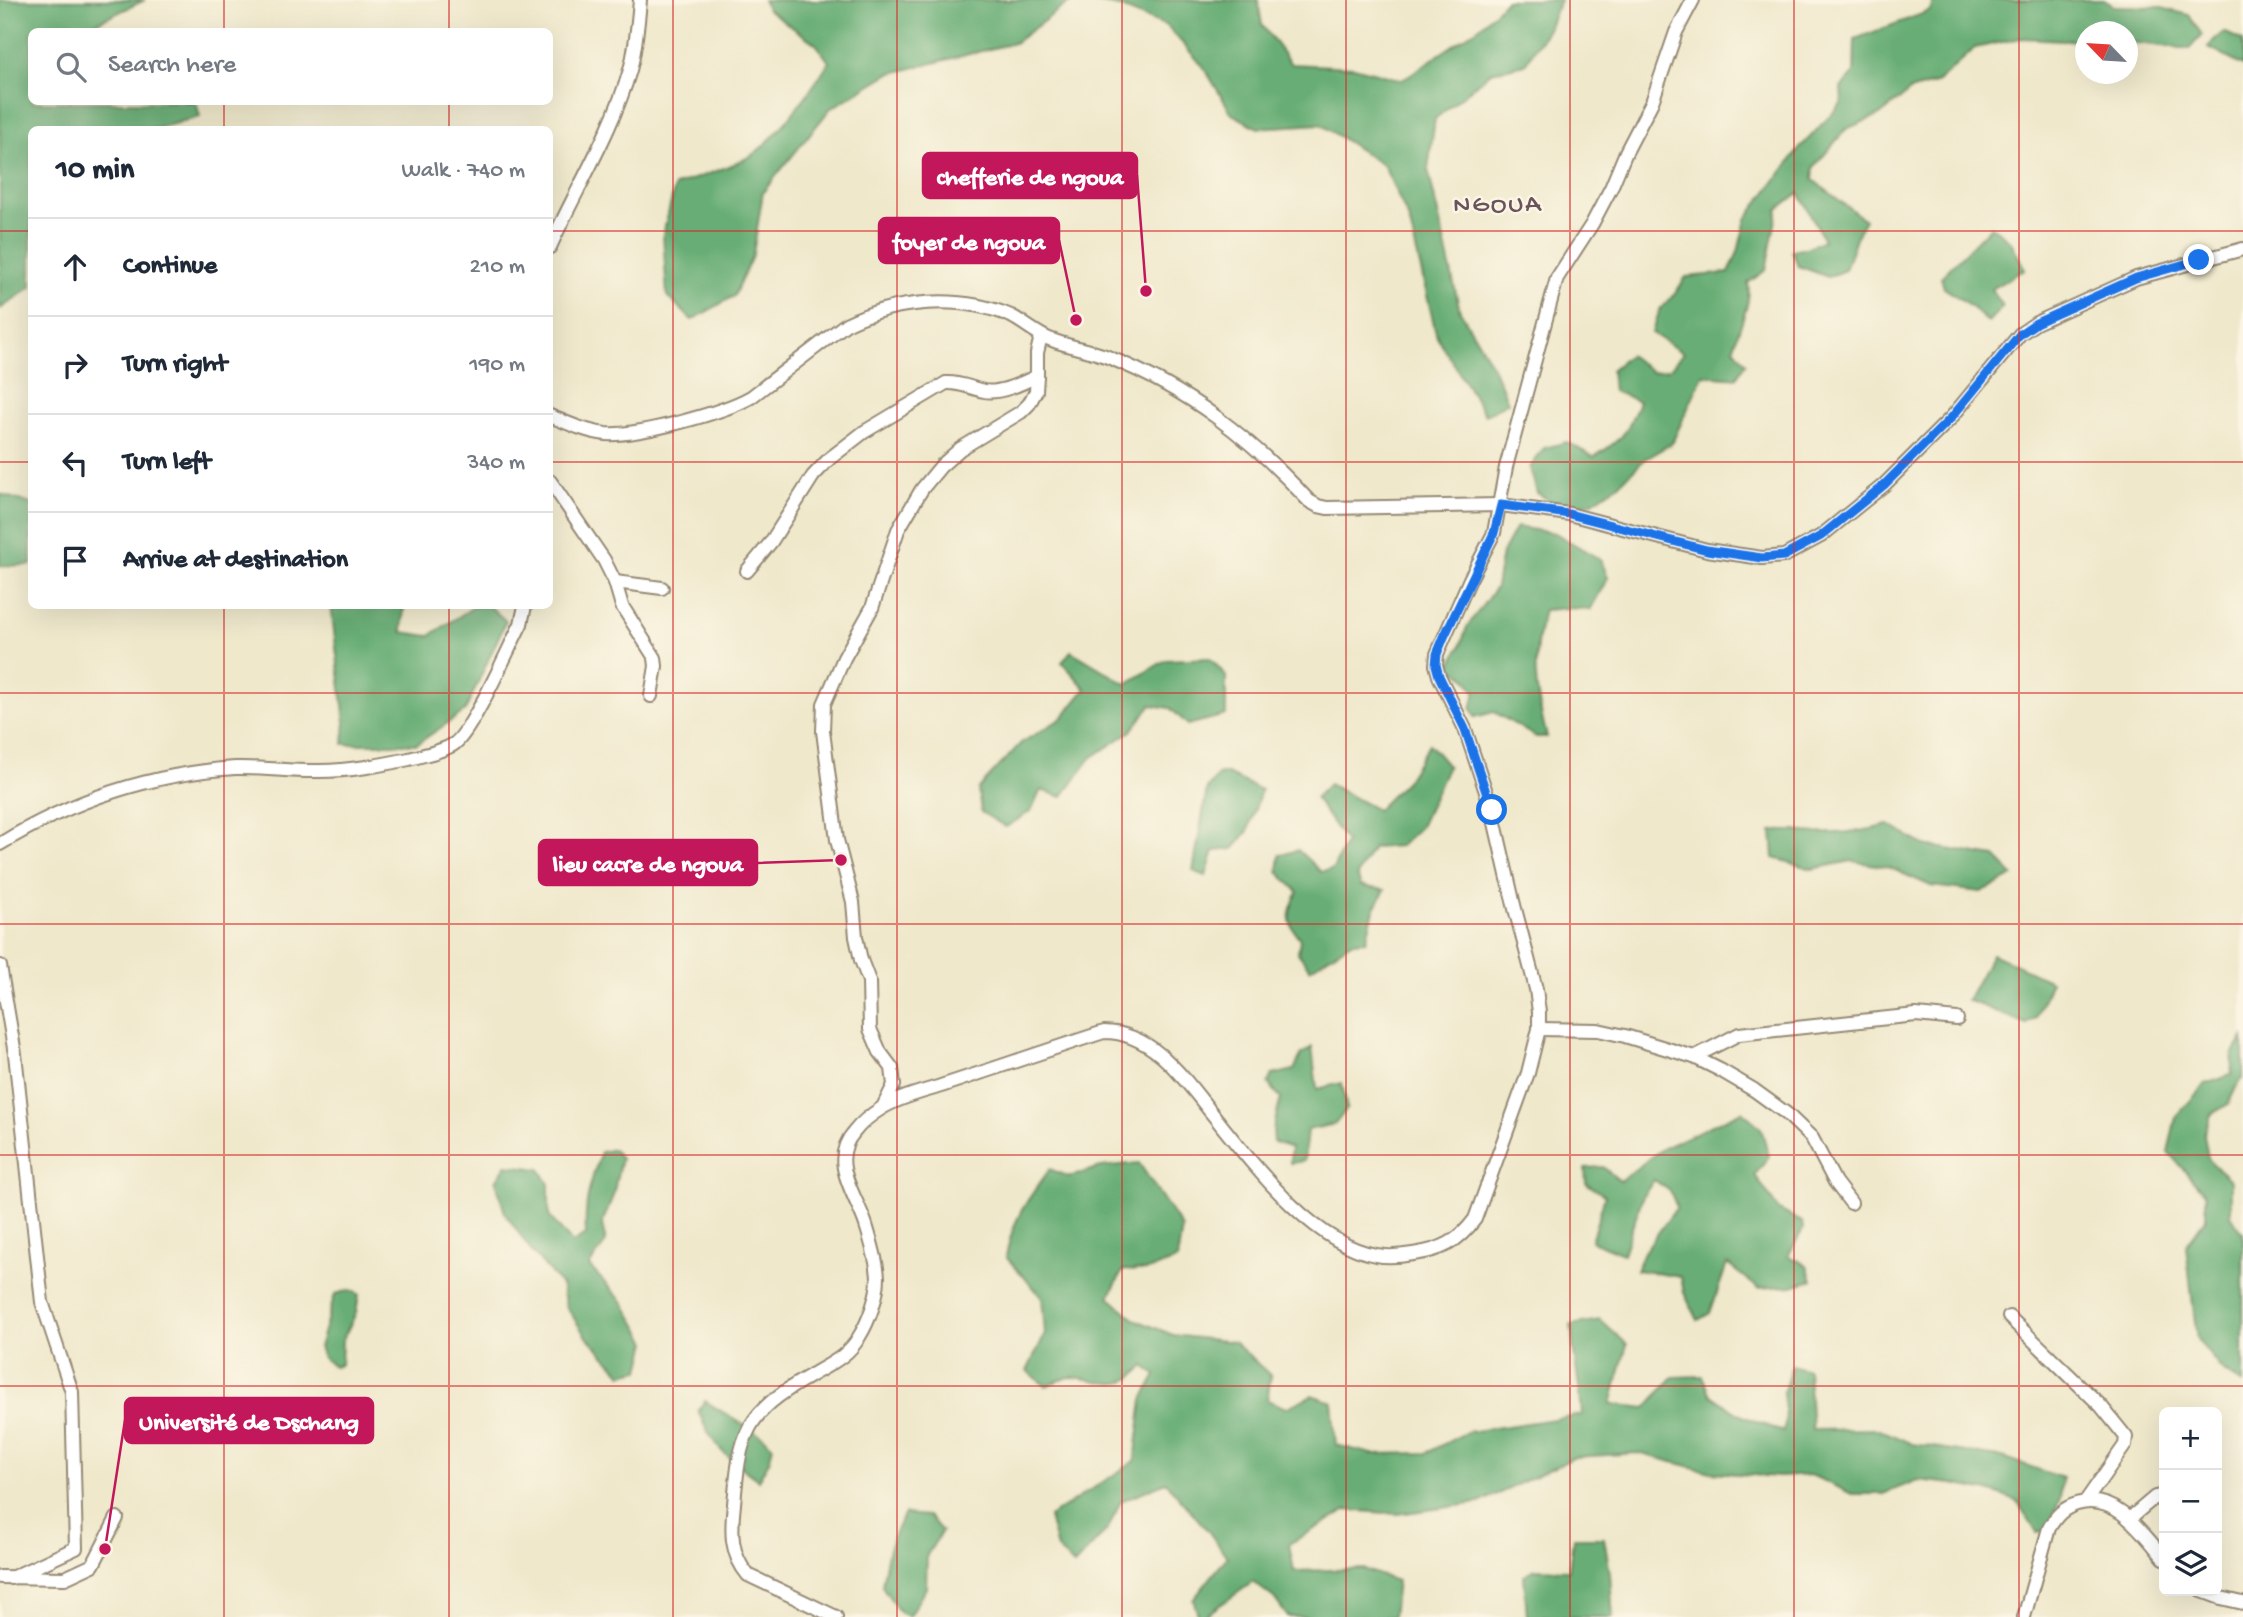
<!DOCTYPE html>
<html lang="en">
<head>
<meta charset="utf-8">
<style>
	:root { --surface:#fff; --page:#f6f6f7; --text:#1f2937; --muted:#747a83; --line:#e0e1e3 }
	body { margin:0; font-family:"Gochi Hand",sans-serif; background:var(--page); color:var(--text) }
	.controls { position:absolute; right:21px; bottom:21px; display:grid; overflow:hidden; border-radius:10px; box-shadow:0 7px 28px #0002 }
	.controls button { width:63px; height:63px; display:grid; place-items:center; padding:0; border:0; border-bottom:2px solid var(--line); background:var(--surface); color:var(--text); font:35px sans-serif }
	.compass { position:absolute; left:2075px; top:21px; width:63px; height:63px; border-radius:50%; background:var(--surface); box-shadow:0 7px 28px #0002; rotate:295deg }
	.stop { position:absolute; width:21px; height:21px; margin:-16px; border:5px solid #1a73e8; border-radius:50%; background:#fff }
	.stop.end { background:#1a73e8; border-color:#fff; box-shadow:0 2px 7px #0008 }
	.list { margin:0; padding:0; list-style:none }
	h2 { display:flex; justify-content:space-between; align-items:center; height:91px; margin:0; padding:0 28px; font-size:30px }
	h2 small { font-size:23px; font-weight:400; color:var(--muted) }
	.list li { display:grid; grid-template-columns:46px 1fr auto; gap:21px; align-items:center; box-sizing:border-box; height:98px; padding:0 28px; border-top:2px solid var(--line) }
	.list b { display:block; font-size:26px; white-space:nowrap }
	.list em { font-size:23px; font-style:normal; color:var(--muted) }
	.icon { flex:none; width:38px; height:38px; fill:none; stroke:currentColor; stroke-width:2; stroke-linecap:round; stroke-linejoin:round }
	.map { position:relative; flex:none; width:2243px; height:1617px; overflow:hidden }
	.search { position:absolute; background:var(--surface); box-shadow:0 7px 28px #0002; left:28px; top:28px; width:525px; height:77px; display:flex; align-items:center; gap:18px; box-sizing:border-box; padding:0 24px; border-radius:10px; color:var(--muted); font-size:26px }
	.panel { position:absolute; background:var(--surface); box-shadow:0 7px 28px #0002; left:28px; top:126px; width:525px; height:483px; border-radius:10px }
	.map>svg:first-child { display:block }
	.forest { fill:#67ad74; stroke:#516c49; stroke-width:2 }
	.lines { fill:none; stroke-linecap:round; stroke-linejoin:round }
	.minor-casing { stroke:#958974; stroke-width:16 }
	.minor { stroke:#fff; stroke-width:12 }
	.route { stroke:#1a73e8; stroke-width:9 }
	.grid { fill:none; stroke:#d62828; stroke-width:2; stroke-opacity:0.55 }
	.labels { text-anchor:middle; stroke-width:5; stroke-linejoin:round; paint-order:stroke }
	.quarter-label { font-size:26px; letter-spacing:2px; fill:#6a545c; stroke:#fcf5e5 }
	.leader { fill:none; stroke:#c2185b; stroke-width:2.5 }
	.callout-dot { fill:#c2185b; stroke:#fcf5e5; stroke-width:2.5 }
	.callout { fill:#c2185b; stroke:#c2185b; stroke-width:2.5 }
	.callout-label { font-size:24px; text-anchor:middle; font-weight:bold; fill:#fff }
</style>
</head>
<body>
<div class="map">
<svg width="2243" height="1617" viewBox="0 0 2243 1617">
	<rect width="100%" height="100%" fill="#fcf5e5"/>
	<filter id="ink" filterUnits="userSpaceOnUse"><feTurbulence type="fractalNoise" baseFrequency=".0143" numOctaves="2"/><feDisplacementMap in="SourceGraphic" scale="14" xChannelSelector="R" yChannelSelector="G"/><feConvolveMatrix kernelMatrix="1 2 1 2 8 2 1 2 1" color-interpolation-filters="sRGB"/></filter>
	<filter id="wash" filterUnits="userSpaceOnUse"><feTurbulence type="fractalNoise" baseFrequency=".00686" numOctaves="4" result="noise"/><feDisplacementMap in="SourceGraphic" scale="28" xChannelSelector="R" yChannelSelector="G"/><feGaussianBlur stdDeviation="1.57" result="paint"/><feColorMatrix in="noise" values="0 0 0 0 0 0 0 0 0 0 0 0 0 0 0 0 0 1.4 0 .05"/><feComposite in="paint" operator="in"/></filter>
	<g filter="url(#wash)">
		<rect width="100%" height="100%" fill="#efe8cb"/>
		<g class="forest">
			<polygon points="0,0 145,0 79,31 32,32 32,102 196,102 200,117 154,129 32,130 31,287 0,309"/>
			<path d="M 763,0 L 1072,0 L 1014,43 L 888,74 L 830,109 L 763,192 L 753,254 L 734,296 L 692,320 L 667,296 L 663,234 L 675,186 C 698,177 723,170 745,159 C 773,145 812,89 829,62 L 816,44 L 767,9 Z"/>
			<polygon points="1080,0 1258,0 1262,25 1291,64 1354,67 1402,80 1481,26 1506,0 1560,0 1548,29 1525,64 1491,72 1435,119 1428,169 1460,311 1494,369 1508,402 1485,415 1437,337 1409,220 1384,166 1320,124 1258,128 1232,114 1203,66 1167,26 1119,7"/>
			<path d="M 1934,0 L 2104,0 L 2114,6 L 2158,7 L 2189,15 L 2202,35 L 2189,49 L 2128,42 L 2128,32 L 2086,32 L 2085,41 L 2021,38 L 1975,48 L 1938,82 L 1910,91 L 1880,115 L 1846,129 L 1814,167 L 1813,180 L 1865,220 L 1858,232 L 1845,270 L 1828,277 L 1798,266 L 1792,251 L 1806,248 L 1824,240 L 1799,193 L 1778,209 L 1766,270 L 1748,283 C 1752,305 1738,326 1734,348 L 1746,363 L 1736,378 L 1703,375 L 1672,443 L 1645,459 L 1618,485 L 1591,503 L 1562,508 L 1537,493 L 1530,468 L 1544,448 L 1567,442 L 1594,457 C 1623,439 1628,433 1639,401 L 1613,391 L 1611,370 L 1629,355 L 1652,372 L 1670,369 L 1683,353 L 1652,333 L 1660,309 L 1674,295 L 1686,277 L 1729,273 L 1738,252 L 1746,219 L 1801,147 L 1842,103 L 1841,88 L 1854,73 L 1855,39 L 1930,11 Z"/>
			<polygon points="2224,32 2243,41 2243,66 2209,48 2213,41"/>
			<polygon points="1991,226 2011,242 2025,269 1991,289 2003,306 1988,322 1965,302 1944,288 1941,277"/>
			<polygon points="0,494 31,504 31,565 0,566"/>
			<path d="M 1516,527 L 1555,533 L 1601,560 L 1608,578 L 1590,610 L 1570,608 L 1544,610 C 1531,657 1534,690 1547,737 L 1536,737 L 1494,712 L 1475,717 L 1471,708 L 1476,693 L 1466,678 L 1450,666 L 1460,647 L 1467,627 L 1496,587 L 1502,553 Z"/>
			<polygon points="331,606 404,606 402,632 429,636 475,606 489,606 506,621 465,711 417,744 343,744 345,722"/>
			<polygon points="1071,651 1126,684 1166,660 1210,658 1226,676 1226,715 1188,725 1170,708 1151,705 1131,731 1091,758 1062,797 1041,790 1031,811 1006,827 981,812 978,789 1021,743 1062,718 1086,689 1062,662"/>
			<path d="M 1429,744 L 1448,766 L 1420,827 L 1400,846 L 1373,848 L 1357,875 L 1361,886 L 1385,890 L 1374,910 L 1366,941 L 1351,942 L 1310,969 L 1298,953 L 1300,939 C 1285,921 1288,911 1298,892 L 1278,872 L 1280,855 L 1298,850 L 1321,872 L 1333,869 L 1346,842 L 1315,798 L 1329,784 L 1377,810 L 1406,781 Z"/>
			<polygon points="1225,773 1261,790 1248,831 1233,849 1214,851 1206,876 1193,871 1207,789 1218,775"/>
			<path d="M 1889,825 L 1924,845 L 1995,857 L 2014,876 L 1981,892 L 1931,886 L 1888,867 L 1852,861 L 1812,869 L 1774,858 L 1772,831 C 1788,830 1802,832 1817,833 C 1841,834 1866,831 1889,825 Z"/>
			<polygon points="1992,954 2051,981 2036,1018 2026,1024 1967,1000"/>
			<polygon points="2243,1038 2243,1079 2240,1080 2228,1104 2211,1115 2204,1134 2208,1159 2231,1181 2231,1216 2243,1233 2243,1384 2221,1369 2197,1339 2186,1246 2206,1218 2206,1195 2168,1152 2176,1117 2205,1084 2231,1075 2233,1054"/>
			<polygon points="1312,1047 1317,1089 1342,1083 1347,1109 1335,1124 1307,1130 1304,1161 1290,1163 1291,1148 1274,1142 1273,1129 1281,1098 1268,1083 1272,1075 1294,1070 1301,1055"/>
			<polygon points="1742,1111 1761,1128 1769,1156 1755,1175 1779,1210 1802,1222 1803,1229 1788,1256 1807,1265 1812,1280 1792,1286 1758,1288 1727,1264 1710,1313 1698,1320 1684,1292 1681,1277 1636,1270 1644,1252 1677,1207 1670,1191 1654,1180 1643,1196 1623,1254 1591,1241 1605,1196 1586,1183 1585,1168 1603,1167 1620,1181 1663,1148"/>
			<path d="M 613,1149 L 621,1158 L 613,1196 L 602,1224 L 606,1242 L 589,1266 L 623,1302 L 647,1342 L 640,1370 L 622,1374 L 585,1335 L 566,1306 L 561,1285 L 532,1252 L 505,1213 L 496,1181 L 506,1165 L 540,1169 L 549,1184 L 549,1216 L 572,1243 L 586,1235 C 584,1202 590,1183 601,1152 Z"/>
			<path d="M 1139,1163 L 1182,1228 L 1177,1260 L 1145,1271 L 1123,1270 L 1109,1297 L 1134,1319 L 1173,1335 L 1234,1342 L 1271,1376 L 1267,1400 L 1286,1408 L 1312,1395 L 1332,1402 L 1336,1445 L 1372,1454 L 1427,1453 L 1467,1432 L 1582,1415 C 1580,1384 1573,1357 1571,1325 L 1600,1320 L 1627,1344 L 1611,1404 L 1646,1408 L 1673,1377 L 1702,1376 L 1711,1395 L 1740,1415 L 1783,1432 L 1786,1420 L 1783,1393 L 1792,1365 L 1808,1370 L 1812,1430 L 1879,1429 L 1912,1444 L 2006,1458 L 2062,1478 L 2060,1498 L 2049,1530 L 2037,1533 L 2017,1501 L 1989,1491 L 1952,1484 L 1918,1480 L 1883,1494 L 1852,1494 L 1811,1475 L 1780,1477 L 1711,1472 L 1638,1453 L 1575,1457 L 1479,1503 L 1398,1514 L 1347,1510 L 1289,1544 L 1294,1571 L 1363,1569 L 1397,1581 L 1393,1617 L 1288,1617 L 1274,1598 L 1253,1582 L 1203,1617 L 1199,1617 L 1193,1600 L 1227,1557 L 1209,1532 L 1166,1482 L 1121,1501 L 1108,1529 L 1074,1565 L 1057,1549 L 1049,1517 L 1135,1461 L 1143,1399 L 1156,1375 L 1144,1366 C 1118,1396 1105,1379 1072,1377 C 1064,1377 1054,1383 1046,1386 L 1027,1371 L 1045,1334 L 1042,1297 L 1006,1257 C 1012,1219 1028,1199 1050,1169 L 1069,1177 L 1101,1167 Z"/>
			<polygon points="350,1290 359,1294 356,1313 342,1341 341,1364 335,1367 323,1358 319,1347 335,1294"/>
			<path d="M 705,1401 L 765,1438 L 773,1447 L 769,1461 L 758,1480 C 727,1457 712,1448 698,1410 Z"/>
			<path d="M 905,1514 L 928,1516 L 942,1531 L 927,1555 L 926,1588 L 909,1616 L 900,1613 L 882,1586 C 886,1559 890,1536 905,1514 Z"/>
			<polygon points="1573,1538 1604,1538 1610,1573 1613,1617 1527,1617 1524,1576 1535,1569 1569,1570"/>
		</g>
	</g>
	<g filter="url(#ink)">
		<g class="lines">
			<defs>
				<g id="minor">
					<path d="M 550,247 C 576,189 612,132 630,70 C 636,48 638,23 640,0"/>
					<path d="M 550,416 C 567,423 587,432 606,434 C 638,436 723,413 751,397 L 846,324 C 895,300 959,294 1011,316 C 1025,323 1037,335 1052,340 C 1070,347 1090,350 1108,357 C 1188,389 1251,438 1309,501 L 1318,506 L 1327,508 L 1501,505 L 1569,514 L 1707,550 L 1762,558 L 1784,556 L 1821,536 L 1884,485 L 1951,418 L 2020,334 L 2036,323 L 2136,278 L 2243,249"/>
					<polyline points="550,481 604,560 615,582 622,606 655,658 656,666 651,696"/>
					<path d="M 747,571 L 771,542 L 813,476 L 829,459 L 864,432 L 946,383 C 960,382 970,388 984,391 C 1000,394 1023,383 1037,376 L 1037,353 L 1041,336"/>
					<polyline points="615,582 662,588"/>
					<path d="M 0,844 C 72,800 151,774 235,768 C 263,767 292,772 320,771 C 350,771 380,765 409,759 C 423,755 442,752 454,744 C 472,732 509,647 521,624 L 525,606"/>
					<polyline points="0,966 15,1054 42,1302 72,1392 76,1548 11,1578"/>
					<polyline points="1539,1029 1598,1030 1625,1036 1694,1057 1720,1070 1754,1090 1787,1114 1812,1138 1835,1182 1851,1203"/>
					<polyline points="1694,1057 1739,1034 1916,1015 1957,1019"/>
					<polyline points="883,1107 894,1085 892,1068 880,1052 870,1029 869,981 861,960 856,937 853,902 837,840 823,731 824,704 844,658 872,608 898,530 922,489 941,466 960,449 1021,412 1029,404 1036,391 1037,376"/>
					<polyline points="2009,1317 2101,1406 2126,1437 2125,1445 2085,1502"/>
					<polyline points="2129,1519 2155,1497 2164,1495"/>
					<polyline points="0,1577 65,1578 93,1565 117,1518"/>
					<polyline points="2202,1591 2221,1598 2243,1603"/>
					<path d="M 836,1617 L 748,1575 C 730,1554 731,1531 734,1504 C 740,1433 745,1413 810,1376 C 828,1365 848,1357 859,1337 C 869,1321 878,1296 878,1277 C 877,1260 871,1241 866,1225 C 856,1194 828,1162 854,1132 C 861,1123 872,1114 882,1108 C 901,1096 927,1091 947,1084 C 999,1067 1051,1049 1104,1032 C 1152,1032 1183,1077 1210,1111 C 1250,1160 1311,1244 1376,1255 C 1387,1257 1401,1256 1413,1254 C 1442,1250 1458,1242 1475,1219 L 1528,1073 L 1539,1029 L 1539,1012 L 1536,989 L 1514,905 L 1492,810 L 1465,729 L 1439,676 L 1436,665 L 1437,654 L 1470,579 L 1494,533 L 1506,467 L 1557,278 L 1592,224 L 1611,188 L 1626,152 L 1652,102 L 1676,32 L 1693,0"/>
					<path d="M 2024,1617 L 2049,1528 C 2056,1516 2063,1508 2077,1504 C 2115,1492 2143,1533 2164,1558"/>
				</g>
			</defs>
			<use href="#minor" class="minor-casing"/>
			<use href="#minor" class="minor"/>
		</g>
	</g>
	<g class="lines" filter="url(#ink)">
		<polyline class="route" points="1492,810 1465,729 1439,676 1436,665 1437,654 1444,637 1494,533 1501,505 1569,514 1707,550 1762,558 1784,556 1821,536 1884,485 1951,418 2020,334 2036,323 2136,278 2199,260"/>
	</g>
	<path class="grid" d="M 224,0 L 224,32M 449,0 L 449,32M 673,0 L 673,1617M 897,0 L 897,1617M 1122,0 L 1122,1617M 1346,0 L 1346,1617M 1570,0 L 1570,1617M 1794,0 L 1794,1617M 2019,0 L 2019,1617M 224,102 L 224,130M 449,102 L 449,130M 0,231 L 32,231M 550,231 L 2243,231M 0,462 L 32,462M 550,462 L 2243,462M 224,606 L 224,1617M 449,606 L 449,1617M 0,693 L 2243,693M 0,924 L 2243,924M 0,1155 L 2243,1155M 0,1386 L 2243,1386"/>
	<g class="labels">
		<g class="quarter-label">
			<text x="1498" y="211">NGOUA</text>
		</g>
	</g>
	<path class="leader" d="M1146 291L1137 175M1076 320L1059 240M841 860L757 863M105 1549L125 1420"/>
	<g class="callout-dot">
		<circle cx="1146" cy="291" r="7"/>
		<circle cx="1076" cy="320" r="7"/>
		<circle cx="841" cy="860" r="7"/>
		<circle cx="105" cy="1549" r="7"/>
	</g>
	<g class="callout">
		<rect x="923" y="153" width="214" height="45" rx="7"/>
		<rect x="879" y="218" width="180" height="45" rx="7"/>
		<rect x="539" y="840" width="218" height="45" rx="7"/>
		<rect x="125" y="1398" width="248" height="45" rx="7"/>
	</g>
	<g class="callout-label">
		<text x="1030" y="184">chefferie de ngoua</text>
		<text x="969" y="249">foyer de ngoua</text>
		<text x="648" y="871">lieu cacre de ngoua</text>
		<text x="249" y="1429">Université de Dschang</text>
	</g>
</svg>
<div class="controls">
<button>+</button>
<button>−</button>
<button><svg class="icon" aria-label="layers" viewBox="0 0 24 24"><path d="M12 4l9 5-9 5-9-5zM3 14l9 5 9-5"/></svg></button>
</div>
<svg class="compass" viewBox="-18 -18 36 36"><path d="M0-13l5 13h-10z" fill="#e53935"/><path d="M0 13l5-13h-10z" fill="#747a83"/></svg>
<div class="stop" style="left:1492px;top:810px"></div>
<div class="stop end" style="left:2199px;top:260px"></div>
<div class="search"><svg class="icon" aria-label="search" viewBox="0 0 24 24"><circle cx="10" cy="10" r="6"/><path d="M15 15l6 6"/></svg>Search here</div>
<section class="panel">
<h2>10 min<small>Walk · 740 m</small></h2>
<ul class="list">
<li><svg class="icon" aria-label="ahead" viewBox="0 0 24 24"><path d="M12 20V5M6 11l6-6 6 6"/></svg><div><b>Continue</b></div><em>210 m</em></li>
<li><svg class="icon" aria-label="right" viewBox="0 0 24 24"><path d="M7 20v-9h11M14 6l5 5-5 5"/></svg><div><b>Turn right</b></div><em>190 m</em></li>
<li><svg class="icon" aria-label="left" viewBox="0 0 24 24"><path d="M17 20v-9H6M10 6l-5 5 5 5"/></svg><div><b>Turn left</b></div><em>340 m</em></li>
<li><svg class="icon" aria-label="arrive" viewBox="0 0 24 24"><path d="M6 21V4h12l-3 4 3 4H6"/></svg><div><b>Arrive at destination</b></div></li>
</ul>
</section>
</div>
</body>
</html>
